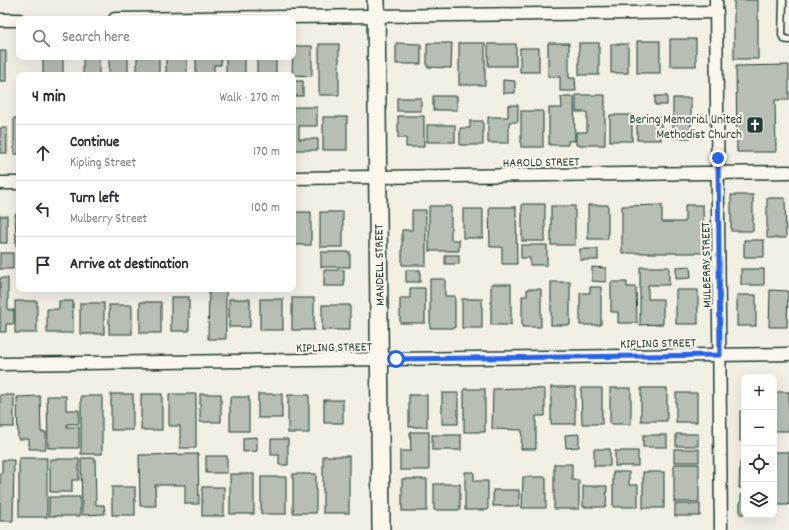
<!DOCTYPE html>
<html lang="en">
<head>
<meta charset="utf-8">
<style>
	:root { --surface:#fff; --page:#f7f7f7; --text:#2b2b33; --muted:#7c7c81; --line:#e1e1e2 }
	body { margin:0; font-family:Dekko,sans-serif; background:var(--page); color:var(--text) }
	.controls { position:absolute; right:12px; bottom:12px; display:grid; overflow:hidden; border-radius:8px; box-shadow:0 4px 16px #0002 }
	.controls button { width:36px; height:36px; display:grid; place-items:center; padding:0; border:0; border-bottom:1px solid var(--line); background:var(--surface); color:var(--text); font:20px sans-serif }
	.stop { position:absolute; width:12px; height:12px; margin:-9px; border:3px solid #2563eb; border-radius:50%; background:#fff }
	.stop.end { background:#2563eb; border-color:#fff; box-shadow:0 1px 4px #0008 }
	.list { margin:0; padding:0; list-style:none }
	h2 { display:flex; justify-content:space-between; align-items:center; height:52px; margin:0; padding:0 16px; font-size:17px }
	h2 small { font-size:13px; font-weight:400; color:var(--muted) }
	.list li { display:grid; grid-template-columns:26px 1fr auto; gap:12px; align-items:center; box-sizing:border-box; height:56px; padding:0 16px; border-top:1px solid var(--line) }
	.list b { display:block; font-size:15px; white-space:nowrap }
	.list p { margin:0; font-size:13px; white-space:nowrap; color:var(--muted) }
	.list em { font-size:13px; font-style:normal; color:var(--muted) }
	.icon { flex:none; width:22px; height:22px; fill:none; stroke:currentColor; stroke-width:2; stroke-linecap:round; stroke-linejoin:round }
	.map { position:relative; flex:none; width:789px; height:530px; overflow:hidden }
	.search { position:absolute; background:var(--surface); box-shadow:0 4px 16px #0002; left:16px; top:16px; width:280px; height:44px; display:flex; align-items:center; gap:10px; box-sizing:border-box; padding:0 14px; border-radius:8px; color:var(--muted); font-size:15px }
	.panel { position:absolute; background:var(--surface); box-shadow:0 4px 16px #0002; left:16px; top:72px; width:280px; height:220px; border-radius:8px }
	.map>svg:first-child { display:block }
	.building { fill:#b7beb3; stroke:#1f3d34 }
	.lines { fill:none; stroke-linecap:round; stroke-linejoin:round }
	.lane-casing { stroke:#1f3d34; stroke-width:9 }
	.street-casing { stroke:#1f3d34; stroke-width:15 }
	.secondary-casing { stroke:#1f3d34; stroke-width:20 }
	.lane { stroke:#fbf7ec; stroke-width:6 }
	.street { stroke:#fbf7ec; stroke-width:12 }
	.secondary { stroke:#fbf7ec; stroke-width:17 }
	.route { stroke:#2563eb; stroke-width:5 }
	.labels { text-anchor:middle; stroke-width:4; stroke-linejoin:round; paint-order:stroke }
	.poi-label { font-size:13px; fill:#1f3d34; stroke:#fbf7ec; text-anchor:end }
	.street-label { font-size:13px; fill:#1f3d34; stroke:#fbf7ec }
</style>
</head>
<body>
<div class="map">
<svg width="789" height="530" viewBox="0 0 789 530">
	<rect width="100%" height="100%" fill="#f2f0e5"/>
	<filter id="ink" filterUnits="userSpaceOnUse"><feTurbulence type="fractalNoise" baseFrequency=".025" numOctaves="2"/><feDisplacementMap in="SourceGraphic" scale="8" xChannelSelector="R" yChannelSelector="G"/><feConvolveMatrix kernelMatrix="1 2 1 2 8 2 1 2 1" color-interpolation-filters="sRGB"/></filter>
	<g filter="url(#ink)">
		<g class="building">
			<rect x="734" y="0" width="24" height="59"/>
			<rect x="670" y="39" width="26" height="27"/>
			<rect x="637" y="41" width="23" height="32"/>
			<polygon points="396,43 421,44 421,64 396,64"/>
			<polygon points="427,43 452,43 451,68 427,67"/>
			<rect x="459" y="43" width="26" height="42"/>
			<polygon points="548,43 569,43 569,78 575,78 576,91 560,91 560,77 548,77"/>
			<rect x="579" y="43" width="20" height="32"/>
			<rect x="319" y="44" width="20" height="51"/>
			<rect x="488" y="44" width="28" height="22"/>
			<rect x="611" y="44" width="17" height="29"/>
			<polygon points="293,46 312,46 312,76 292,75"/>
			<rect x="520" y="48" width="19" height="24"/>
			<rect x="0" y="51" width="6" height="30"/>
			<rect x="43" y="57" width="20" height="18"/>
			<rect x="83" y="57" width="16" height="18"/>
			<rect x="109" y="57" width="19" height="18"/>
			<rect x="137" y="57" width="22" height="17"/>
			<rect x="166" y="57" width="21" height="18"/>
			<polygon points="196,57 221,57 221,65 214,65 214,75 196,75"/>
			<rect x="226" y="57" width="19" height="18"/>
			<rect x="257" y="57" width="19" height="18"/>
			<polygon points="789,65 789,100 775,100 776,152 737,152 736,66"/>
			<polygon points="503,80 515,81 515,93 503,93"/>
			<rect x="293" y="81" width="10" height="15"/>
			<polygon points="576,95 605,95 605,145 576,145 576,132 587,132 587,112 576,112"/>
			<rect x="433" y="96" width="24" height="14"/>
			<rect x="655" y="96" width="12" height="9"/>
			<polygon points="561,97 574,97 575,141 568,141 568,145 549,145 549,108 562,108"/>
			<rect x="397" y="98" width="24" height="13"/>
			<rect x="673" y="98" width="18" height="40"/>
			<polygon points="508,105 518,105 518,122 509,122 509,143 488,143 488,117 508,117"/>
			<polygon points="293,107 317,107 317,126 299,126 299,139 318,139 318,150 293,150"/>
			<rect x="521" y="111" width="22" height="36"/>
			<rect x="610" y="115" width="22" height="26"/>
			<polygon points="398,116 424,116 424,147 406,147 406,138 398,138"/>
			<rect x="323" y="117" width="24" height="33"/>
			<rect x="637" y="117" width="24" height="23"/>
			<rect x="14" y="118" width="5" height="36"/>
			<polygon points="470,121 483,121 483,145 460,145 460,128 470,128"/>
			<rect x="427" y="125" width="28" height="17"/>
			<rect x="0" y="128" width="7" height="25"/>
			<rect x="731" y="195" width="22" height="36"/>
			<polygon points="767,198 785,198 786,238 767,238"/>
			<rect x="522" y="204" width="23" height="37"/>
			<rect x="588" y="205" width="20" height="34"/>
			<polygon points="662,205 662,222 685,222 685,205 703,205 704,253 622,253 622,206"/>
			<polygon points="429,206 451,206 451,240 459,240 459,251 429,251"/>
			<rect x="551" y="206" width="24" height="39"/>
			<polygon points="489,207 516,207 517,264 502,264 502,247 490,247"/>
			<rect x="463" y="209" width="20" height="29"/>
			<polygon points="412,210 426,210 426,265 402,265 402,230 412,230"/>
			<rect x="293" y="212" width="18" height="33"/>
			<rect x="320" y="212" width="23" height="35"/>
			<polygon points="15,214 19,214 19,247 16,247"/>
			<rect x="0" y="216" width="7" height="27"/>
			<rect x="744" y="240" width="20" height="17"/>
			<polygon points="521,245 547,245 547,265 530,265 530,258 521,258"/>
			<rect x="580" y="249" width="18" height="11"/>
			<rect x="321" y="252" width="29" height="15"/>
			<rect x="0" y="253" width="13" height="16"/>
			<rect x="445" y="255" width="14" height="9"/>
			<polygon points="690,266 691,278 676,279 676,267"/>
			<polygon points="592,267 606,268 606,282 592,281"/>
			<polygon points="640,267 669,267 669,285 648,285 648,299 663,299 663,324 640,325"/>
			<rect x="741" y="269" width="23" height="16"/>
			<rect x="324" y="270" width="20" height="16"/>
			<rect x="406" y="270" width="14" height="12"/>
			<polygon points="0,278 8,278 8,310 14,310 14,324 6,324 6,332 0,332"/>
			<polygon points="430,279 445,279 445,296 455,296 455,328 430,328"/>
			<rect x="551" y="282" width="19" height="43"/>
			<polygon points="611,282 627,282 627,287 636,287 637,323 618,323 618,312 611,312"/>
			<rect x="491" y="284" width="20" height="41"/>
			<polygon points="590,287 601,287 601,325 580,325 580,293 590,293"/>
			<polygon points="410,288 425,288 425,323 400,323 400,298 410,298"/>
			<polygon points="209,289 226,289 226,339 208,339"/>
			<polygon points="527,289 541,289 541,327 522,327 522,296 527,296"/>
			<rect x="676" y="290" width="22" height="34"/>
			<polygon points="770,290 788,291 787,327 769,327"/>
			<rect x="737" y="295" width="19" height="31"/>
			<rect x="171" y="297" width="18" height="34"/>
			<rect x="292" y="298" width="22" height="32"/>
			<rect x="229" y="299" width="21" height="28"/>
			<rect x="260" y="299" width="23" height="31"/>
			<rect x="462" y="299" width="20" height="29"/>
			<rect x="15" y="301" width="22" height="32"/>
			<polygon points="59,301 73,301 73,333 47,333 47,309 59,309"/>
			<rect x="140" y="302" width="21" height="31"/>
			<rect x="80" y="303" width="24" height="31"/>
			<rect x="109" y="305" width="23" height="29"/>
			<rect x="322" y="305" width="28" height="25"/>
			<rect x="551" y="387" width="24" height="37"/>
			<polygon points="519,388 545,389 545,416 536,416 536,449 521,449 522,430 492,429 493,389"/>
			<polygon points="581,388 602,388 602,424 582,424"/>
			<rect x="610" y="388" width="21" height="36"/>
			<rect x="641" y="388" width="26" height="33"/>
			<rect x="464" y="389" width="21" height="43"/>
			<rect x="774" y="392" width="15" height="39"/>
			<rect x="442" y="393" width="16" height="31"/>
			<rect x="676" y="393" width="21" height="29"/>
			<rect x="111" y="394" width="22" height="36"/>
			<rect x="141" y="394" width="21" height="36"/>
			<polygon points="169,394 196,394 196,448 180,448 180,426 169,426"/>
			<rect x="200" y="394" width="21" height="28"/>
			<rect x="258" y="394" width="24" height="24"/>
			<rect x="0" y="395" width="14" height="32"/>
			<rect x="288" y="395" width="21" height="38"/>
			<rect x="409" y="395" width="18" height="32"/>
			<polygon points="40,396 41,432 46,432 46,449 29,449 29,439 18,439 17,397"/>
			<polygon points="47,396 66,396 66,410 79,410 79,424 67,424 67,427 79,427 79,448 48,448"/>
			<rect x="81" y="396" width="21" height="58"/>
			<rect x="230" y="397" width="19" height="34"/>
			<rect x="324" y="400" width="19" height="23"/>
			<rect x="740" y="411" width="4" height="30"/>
			<polygon points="410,432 429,432 429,470 400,470 400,451 411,451"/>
			<polygon points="579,434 579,447 566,448 565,435"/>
			<rect x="676" y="434" width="22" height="12"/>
			<rect x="432" y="435" width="29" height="15"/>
			<rect x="643" y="435" width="24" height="12"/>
			<polygon points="257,437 257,451 243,452 243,438"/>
			<polygon points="271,439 288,439 288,465 279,465 279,455 271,455"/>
			<rect x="594" y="449" width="16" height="17"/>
			<rect x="674" y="449" width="25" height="13"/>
			<rect x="615" y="451" width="23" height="15"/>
			<polygon points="774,452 789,452 789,504 788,505 774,505"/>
			<polygon points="198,454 199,504 185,504 185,485 155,485 156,506 140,506 139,455"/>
			<polygon points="742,455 744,455 744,514 740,514 740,502 741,502 741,494 743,494 743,488 739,488 740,462 742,462"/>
			<rect x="206" y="456" width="21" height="17"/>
			<rect x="323" y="456" width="26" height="57"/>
			<rect x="19" y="458" width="28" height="59"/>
			<polygon points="81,458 95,458 96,505 104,505 105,514 82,515"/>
			<polygon points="50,459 79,459 79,480 72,480 72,492 50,492"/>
			<polygon points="2,460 14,460 13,521 0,521 0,473 2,473"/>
			<polygon points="554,464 572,464 572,480 579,480 579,509 554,509"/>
			<rect x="674" y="464" width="25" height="38"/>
			<polygon points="465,472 474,472 474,481 488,481 488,510 465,510"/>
			<polygon points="613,472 629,472 629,485 638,485 638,507 613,507"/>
			<rect x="643" y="472" width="21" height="36"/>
			<rect x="230" y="474" width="24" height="40"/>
			<rect x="293" y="474" width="23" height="39"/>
			<rect x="261" y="477" width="25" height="37"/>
			<polygon points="523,477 546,477 546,508 522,508"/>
			<rect x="402" y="479" width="25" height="32"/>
			<rect x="434" y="484" width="26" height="26"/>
			<polygon points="583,486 607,486 606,507 583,507"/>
			<rect x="112" y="487" width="23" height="28"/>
			<rect x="202" y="487" width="22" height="29"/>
			<rect x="493" y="490" width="26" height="16"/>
			<rect x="49" y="497" width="31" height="19"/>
			<rect x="675" y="504" width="25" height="12"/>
		</g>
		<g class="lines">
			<defs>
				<polyline id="lane" points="783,0 782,35 784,39 789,40"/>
				<g id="street">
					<polyline points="716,0 721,530"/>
					<polyline points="115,19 717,12"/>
					<polyline points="0,20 19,20"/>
					<polyline points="293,178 789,172"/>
					<polyline points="0,183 19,183"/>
					<polyline points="0,364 789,354"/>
				</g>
				<polyline id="secondary" points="376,0 381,530"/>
			</defs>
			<use href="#lane" class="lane-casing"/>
			<use href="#street" class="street-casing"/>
			<use href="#secondary" class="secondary-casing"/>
			<use href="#lane" class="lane"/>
			<use href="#street" class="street"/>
			<use href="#secondary" class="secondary"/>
		</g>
	</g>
	<g class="lines" filter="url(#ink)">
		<polyline class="route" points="396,359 720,355 718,158"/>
	</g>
	<defs>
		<symbol id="church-square" viewBox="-11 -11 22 22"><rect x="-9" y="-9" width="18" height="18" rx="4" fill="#1f3d34" stroke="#fbf7ec"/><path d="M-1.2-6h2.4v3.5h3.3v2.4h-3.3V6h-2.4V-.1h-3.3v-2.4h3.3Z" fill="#fff"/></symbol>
	</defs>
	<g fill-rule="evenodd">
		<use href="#church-square" x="745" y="115" width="20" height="20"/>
	</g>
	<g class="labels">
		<g class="poi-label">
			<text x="742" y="123">Bering Memorial United<tspan x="742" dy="15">Methodist Church</tspan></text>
		</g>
		<g class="street-label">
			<text transform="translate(541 161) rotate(-1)" y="5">HAROLD STREET</text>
			<text transform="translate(378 265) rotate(-91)" y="5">MANDELL STREET</text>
			<text transform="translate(705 265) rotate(-91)" y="5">MULBERRY STREET</text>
			<text transform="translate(658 342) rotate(-1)" y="5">KIPLING STREET</text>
			<text transform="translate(334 346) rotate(-1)" y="5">KIPLING STREET</text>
		</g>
	</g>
</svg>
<div class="controls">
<button>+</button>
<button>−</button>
<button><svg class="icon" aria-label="locate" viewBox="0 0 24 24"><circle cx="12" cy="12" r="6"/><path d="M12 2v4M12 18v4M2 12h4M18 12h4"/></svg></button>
<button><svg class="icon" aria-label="layers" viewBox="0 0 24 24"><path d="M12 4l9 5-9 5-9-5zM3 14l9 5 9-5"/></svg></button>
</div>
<div class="stop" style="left:396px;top:359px"></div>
<div class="stop end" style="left:718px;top:158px"></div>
<div class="search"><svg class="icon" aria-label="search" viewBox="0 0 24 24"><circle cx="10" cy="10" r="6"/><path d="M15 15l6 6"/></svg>Search here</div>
<section class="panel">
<h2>4 min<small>Walk · 270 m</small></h2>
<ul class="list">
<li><svg class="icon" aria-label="ahead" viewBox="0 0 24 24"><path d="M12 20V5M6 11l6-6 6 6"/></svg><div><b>Continue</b><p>Kipling Street</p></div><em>170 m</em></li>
<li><svg class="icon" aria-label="left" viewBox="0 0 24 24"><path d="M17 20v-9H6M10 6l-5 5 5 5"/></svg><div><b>Turn left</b><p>Mulberry Street</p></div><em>100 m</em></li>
<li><svg class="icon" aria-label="arrive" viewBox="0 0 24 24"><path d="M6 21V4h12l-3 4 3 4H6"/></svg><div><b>Arrive at destination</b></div></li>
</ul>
</section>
</div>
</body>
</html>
